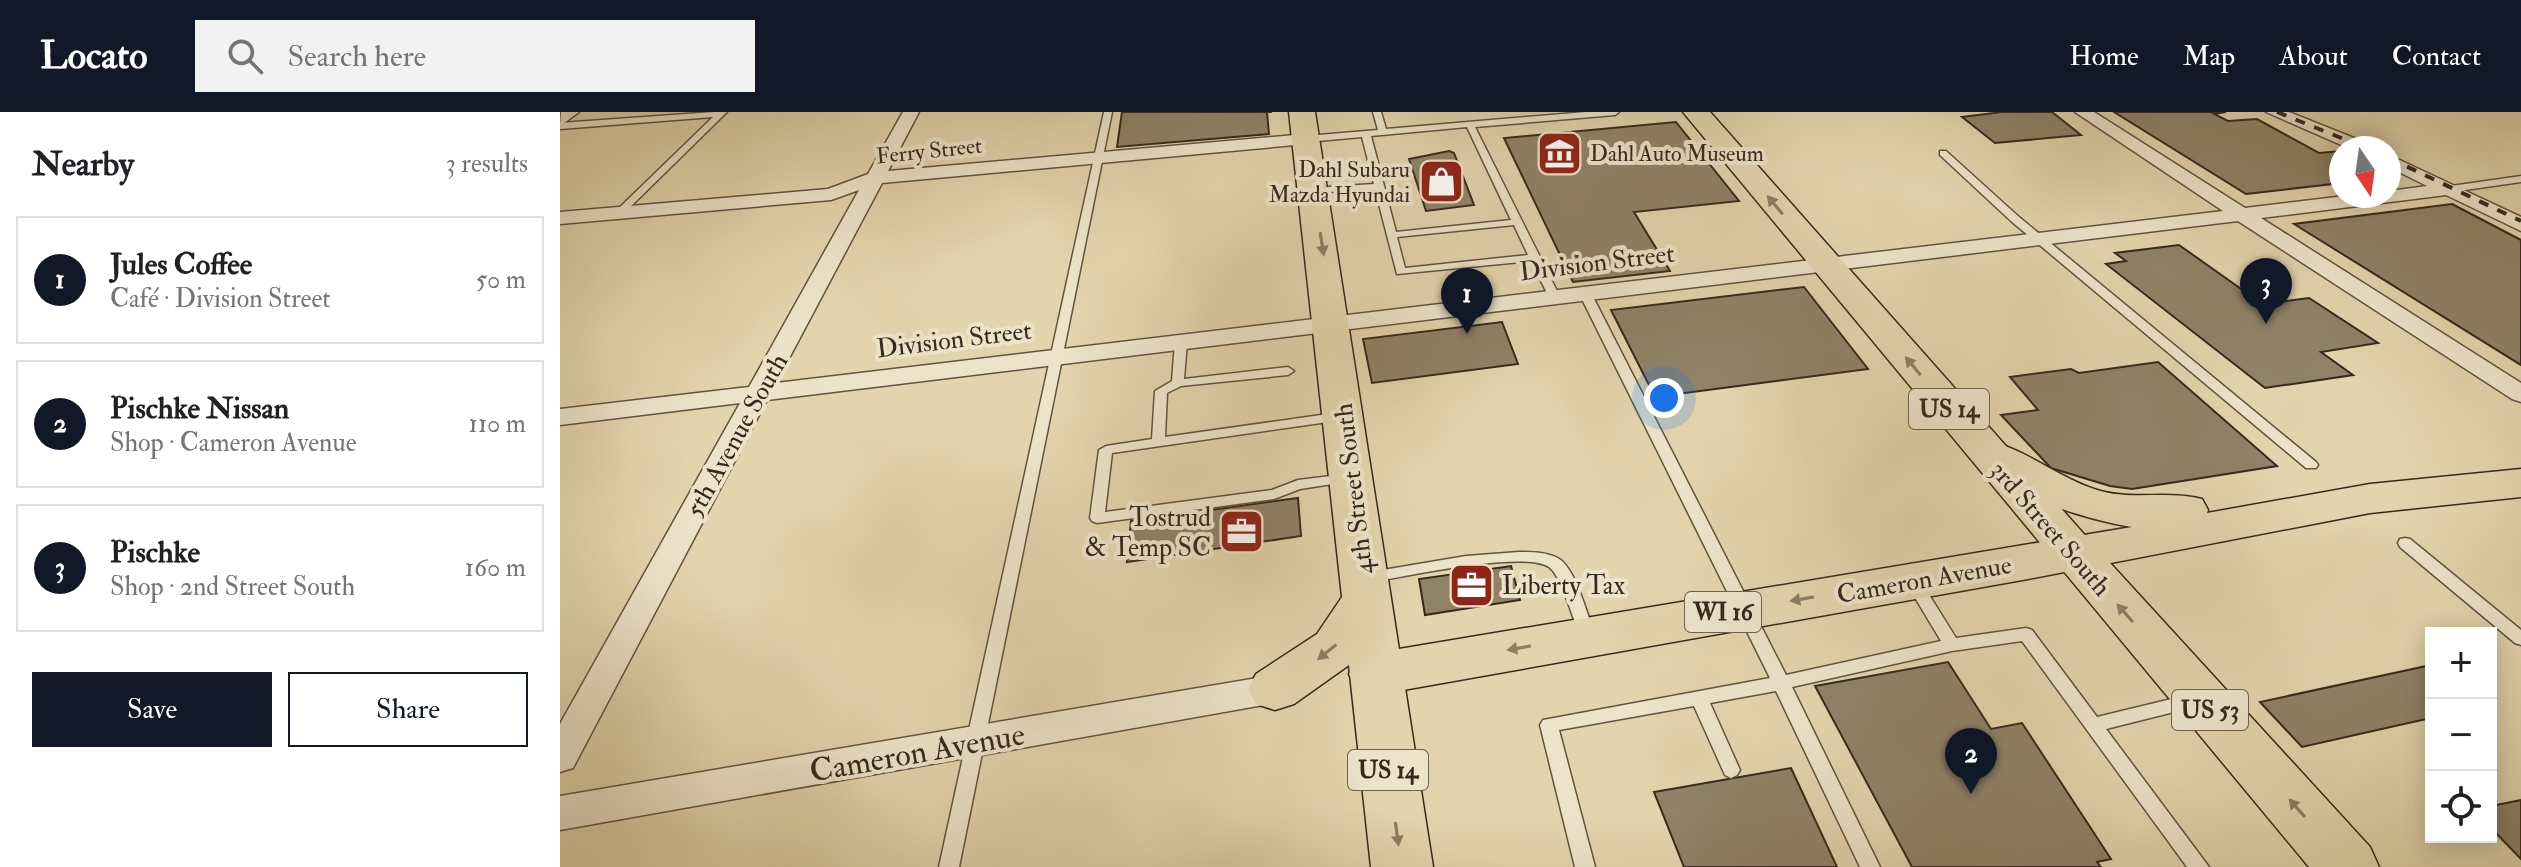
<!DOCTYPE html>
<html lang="en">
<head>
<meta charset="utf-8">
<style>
	:root { --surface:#fff; --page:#f2f2f2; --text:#202124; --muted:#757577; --line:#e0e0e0; --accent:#111827 }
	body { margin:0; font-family:"IM FELL Double Pica",serif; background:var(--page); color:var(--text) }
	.controls { position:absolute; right:24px; bottom:24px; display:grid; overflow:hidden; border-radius:0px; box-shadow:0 4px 20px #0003 }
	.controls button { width:72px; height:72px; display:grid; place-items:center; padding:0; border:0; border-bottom:2px solid var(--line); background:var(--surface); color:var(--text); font:40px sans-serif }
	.compass { position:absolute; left:1769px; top:24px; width:72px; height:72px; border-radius:50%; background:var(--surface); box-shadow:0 4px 20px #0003; rotate:167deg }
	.you { position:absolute; left:1104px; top:286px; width:28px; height:28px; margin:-20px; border:6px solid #fff; border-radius:50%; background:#1a73e8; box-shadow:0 0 0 12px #1a73e833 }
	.badge { display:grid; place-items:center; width:52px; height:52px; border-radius:50%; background:var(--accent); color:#fff; font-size:26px; font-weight:700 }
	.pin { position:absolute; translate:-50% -66px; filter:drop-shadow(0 2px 4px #0008) }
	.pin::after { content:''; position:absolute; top:42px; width:28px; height:24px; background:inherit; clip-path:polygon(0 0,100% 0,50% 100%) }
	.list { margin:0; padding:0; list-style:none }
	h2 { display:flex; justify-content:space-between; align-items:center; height:104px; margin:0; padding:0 32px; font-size:34px }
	h2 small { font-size:26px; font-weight:400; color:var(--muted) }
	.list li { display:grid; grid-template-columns:52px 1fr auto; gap:24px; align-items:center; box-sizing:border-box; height:128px; margin:0 16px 16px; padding:0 16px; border:2px solid var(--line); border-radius:0px }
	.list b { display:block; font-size:30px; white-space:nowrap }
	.list p { margin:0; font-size:26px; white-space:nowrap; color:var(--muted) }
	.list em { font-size:26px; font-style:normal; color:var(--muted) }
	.actions { display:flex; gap:16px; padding:24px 32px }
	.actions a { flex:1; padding:18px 0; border:2px solid var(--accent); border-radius:0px; text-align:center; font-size:28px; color:var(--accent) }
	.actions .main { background:var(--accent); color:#fff }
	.icon { flex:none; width:44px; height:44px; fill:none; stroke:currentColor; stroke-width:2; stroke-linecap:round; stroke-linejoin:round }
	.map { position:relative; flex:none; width:1961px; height:755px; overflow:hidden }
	header { display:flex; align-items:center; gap:48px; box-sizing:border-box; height:112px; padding:0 40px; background:var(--accent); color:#fff }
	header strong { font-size:38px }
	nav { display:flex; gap:44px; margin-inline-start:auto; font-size:28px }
	.search { width:560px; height:72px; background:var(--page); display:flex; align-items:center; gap:20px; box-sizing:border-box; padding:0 28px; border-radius:0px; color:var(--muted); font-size:30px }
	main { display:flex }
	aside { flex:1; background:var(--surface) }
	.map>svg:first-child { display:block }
	.building { fill:#8f8267; stroke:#362a1d; stroke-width:2 }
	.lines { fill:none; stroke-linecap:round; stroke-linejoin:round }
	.service-casing { stroke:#615441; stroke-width:3 }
	.minor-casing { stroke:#615441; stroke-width:3 }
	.primary-casing { stroke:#362a1d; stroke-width:3 }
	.trunk-casing { stroke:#362a1d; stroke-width:3 }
	.service { fill:#ece3c9; fill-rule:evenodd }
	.minor { fill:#ece3c9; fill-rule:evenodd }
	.primary { fill:#e2d4ac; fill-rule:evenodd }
	.trunk { fill:#e2d4ac; fill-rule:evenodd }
	.rail { stroke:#362a1d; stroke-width:4; stroke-dasharray:10 10; stroke-linecap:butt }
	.oneway { fill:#8c7f64 }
	.labels { text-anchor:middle; stroke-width:8; stroke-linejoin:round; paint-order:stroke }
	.far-street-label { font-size:22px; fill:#362a1d; stroke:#ece3c9 }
	.far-poi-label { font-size:22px; fill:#362a1d; stroke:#ece3c9; text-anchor:start }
	.shield { fill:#ece3c9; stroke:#6d6251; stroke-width:2 }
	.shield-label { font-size:24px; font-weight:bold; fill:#362a1d }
	.street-label { font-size:26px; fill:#362a1d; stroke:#ece3c9 }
	.poi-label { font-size:26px; fill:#362a1d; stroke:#ece3c9; text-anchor:end }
	.near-street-label { font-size:32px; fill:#362a1d; stroke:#ece3c9 }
</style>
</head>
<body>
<header>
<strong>Locato</strong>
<div class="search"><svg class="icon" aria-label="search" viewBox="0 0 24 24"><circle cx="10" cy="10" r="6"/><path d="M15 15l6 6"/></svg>Search here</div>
<nav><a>Home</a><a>Map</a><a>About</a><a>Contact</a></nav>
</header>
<main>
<aside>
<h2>Nearby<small>3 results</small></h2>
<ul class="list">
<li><span class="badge">1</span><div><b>Jules Coffee</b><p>Café · Division Street</p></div><em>50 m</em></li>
<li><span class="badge">2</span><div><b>Pischke Nissan</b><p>Shop · Cameron Avenue</p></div><em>110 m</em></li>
<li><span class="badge">3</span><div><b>Pischke</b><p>Shop · 2nd Street South</p></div><em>160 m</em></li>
</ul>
<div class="actions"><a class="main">Save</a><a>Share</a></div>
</aside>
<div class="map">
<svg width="1961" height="755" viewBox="0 0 1961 755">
	<rect width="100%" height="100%" fill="#e2d4ac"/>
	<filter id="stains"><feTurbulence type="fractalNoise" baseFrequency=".0025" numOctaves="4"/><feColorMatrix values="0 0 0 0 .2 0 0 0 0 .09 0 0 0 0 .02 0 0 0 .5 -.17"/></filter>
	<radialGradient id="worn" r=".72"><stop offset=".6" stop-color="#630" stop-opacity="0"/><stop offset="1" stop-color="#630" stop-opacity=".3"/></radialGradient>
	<g class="building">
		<polygon points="562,0 712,0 707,0 709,22 557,35"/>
		<polygon points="1442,0 1492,0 1521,23 1435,31 1402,5"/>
		<polygon points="1554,0 1666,0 1654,2 1668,9 1697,7 1759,41 1781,39 1781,71 1686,82"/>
		<polygon points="1116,10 1179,89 1074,100 1110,159 1013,170 944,26"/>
		<polygon points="889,39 894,41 914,93 866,99 849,47"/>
		<polygon points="1892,92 1961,128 1961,253 1734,112"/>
		<polygon points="1619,133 1691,184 1685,185 1696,193 1749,186 1818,231 1761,240 1793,263 1705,276 1546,152 1566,149 1555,141"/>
		<polygon points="1244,175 1308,257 1095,285 1051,198"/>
		<polygon points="942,210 958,252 812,271 803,227"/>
		<polygon points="1598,250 1717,354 1572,377 1550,374 1491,356 1441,303 1478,298 1450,265 1511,257 1519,261"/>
		<polygon points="738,386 741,424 567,450 571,409"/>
		<polygon points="951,454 960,488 865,503 859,467"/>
		<polygon points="1388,550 1431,617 1462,611 1551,747 1537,750 1541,755 1352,755 1255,574"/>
		<polygon points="1871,553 1871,606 1742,635 1700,590"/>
		<polygon points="1231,656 1277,755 1124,755 1094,680"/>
		<polygon points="1961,688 1961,747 1931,716 1931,694"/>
	</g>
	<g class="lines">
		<defs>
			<g id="service">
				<polygon points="154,0 167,0 63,102 57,102 57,98 153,5 0,17 0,11"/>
				<polygon points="544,0 552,0 399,755 379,755"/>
				<path d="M 813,0 L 821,0 L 826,17 L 1026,0 L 1059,0 L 1055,3 L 915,15 L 1000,185 L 998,187 L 990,187 L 971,149 L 837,162 L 815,77 L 751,81 L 751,77 L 754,76 L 814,72 L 802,25 L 746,30 L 742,27 L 746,24 L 818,18 ZM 907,15 L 951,108 L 836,120 L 811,24 ZM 954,113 L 968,143 L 845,156 L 837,125 Z"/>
				<polygon points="1380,39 1386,39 1459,105 1756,350 1758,353 1756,356 1746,356 1451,109 1380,43"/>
				<polygon points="1961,64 1961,70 1891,80 1886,77 1891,74"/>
				<polygon points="1025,178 1031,181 1226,563 1381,529 1345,469 1348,465 1358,465 1396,526 1466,516 1472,518 1537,605 1632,582 1638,584 1641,589 1638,594 1546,617 1649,755 1627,755 1462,529 1392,539 1232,575 1320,755 1300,755 1216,579 1150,591 1180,658 1177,663 1171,666 1165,663 1134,594 999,618 1035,755 1015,755 980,613 983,608 1210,566 1019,181"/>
				<polygon points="621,226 627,230 624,267 728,255 734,259 728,263 621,274 607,281 605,325 782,300 788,304 782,308 552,341 545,400 712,378 738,368 787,362 792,363 794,366 792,369 740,377 714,387 537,411 532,409 530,406 539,338 546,334 592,327 595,279 612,269 615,230"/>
				<polygon points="1845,426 1850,427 1961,518 1961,533 1955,531 1840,435 1838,431 1840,427"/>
				<path d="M 959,440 C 973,440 991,440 1002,449 C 1018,464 1027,504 1036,524 L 1034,528 L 1028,530 L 1022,528 C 1014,512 1002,464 989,455 C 963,438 845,465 811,470 L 806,469 L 803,465 L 806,461 L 811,460 L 906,444 Z"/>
			</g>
			<g id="minor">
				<polygon points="19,0 0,14 1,0"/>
				<polygon points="343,0 359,0 328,59 746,22 755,27 746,32 322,71 216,271 1663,99 1515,0 1534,0 1685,96 1785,84 1829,84 1829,79 1867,74 1829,55 1829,43 1961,105 1961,119 1886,83 1701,106 1961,271 1961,290 1952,287 1678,109 207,288 13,656 0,660 0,612 180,291 0,313 0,297 189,275 299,78 271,88 0,112 0,100 268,77 308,62"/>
				<polygon points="1706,0 1729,0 1809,32 1812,36 1788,36"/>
				<polygon points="715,563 727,567 732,577 727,587 715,591 0,718 0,684"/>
			</g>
			<path id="primary" d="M 1429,329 C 1467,338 1499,366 1537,378 C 1572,389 1608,378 1642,387 L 1648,398 L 1647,401 L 1810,372 L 1961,357 L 1961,385 L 1810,401 L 1468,467 L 815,583 L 796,577 L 789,562 L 796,547 L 815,541 L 1572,415 C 1528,408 1433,380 1408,342 L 1414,333 Z"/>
			<g id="trunk">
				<polygon points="729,0 755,0 873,755 811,755 789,553 734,592 715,598 696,592 688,577 696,562 757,522 782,485"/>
				<polygon points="1123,0 1150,0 1530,429 1810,735 1819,755 1749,755"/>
			</g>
		</defs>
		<use href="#service" class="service-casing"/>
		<use href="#minor" class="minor-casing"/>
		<use href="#primary" class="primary-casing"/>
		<use href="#trunk" class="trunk-casing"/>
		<use href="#service" class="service"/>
		<use href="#minor" class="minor"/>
		<use href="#primary" class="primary"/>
		<use href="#trunk" class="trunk"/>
		<g class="rail">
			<polyline points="1717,0 1806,36"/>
			<polyline points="1829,46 1961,109"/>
		</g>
	</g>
	<defs><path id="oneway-solid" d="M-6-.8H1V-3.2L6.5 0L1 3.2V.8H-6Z" transform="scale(2)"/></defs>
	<g class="oneway">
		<use href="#oneway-solid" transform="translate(1215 93) rotate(-130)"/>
		<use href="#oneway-solid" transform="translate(762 132) rotate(81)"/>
		<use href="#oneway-solid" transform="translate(1353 254) rotate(-130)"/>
		<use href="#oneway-solid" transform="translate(1242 487) rotate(170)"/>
		<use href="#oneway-solid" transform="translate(1565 501) rotate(-131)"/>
		<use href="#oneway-solid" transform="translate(959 536) rotate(170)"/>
		<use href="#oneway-solid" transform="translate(767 540) rotate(141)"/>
		<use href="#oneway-solid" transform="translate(1737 696) rotate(-131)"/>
		<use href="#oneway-solid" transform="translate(837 722) rotate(82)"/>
	</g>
	<defs>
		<symbol id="museum-square" viewBox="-11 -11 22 22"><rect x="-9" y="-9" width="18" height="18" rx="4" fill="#8f2418" stroke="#ece3c9"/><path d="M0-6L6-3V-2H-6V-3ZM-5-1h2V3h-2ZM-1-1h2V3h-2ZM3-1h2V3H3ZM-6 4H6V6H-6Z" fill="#fff"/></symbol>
		<symbol id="shop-square" viewBox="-11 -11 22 22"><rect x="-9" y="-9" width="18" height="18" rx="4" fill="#8f2418" stroke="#ece3c9"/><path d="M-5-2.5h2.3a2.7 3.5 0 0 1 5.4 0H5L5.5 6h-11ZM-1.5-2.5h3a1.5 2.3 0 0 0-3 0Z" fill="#fff"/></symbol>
		<symbol id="office-square" viewBox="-11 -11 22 22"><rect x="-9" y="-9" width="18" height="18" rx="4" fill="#8f2418" stroke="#ece3c9"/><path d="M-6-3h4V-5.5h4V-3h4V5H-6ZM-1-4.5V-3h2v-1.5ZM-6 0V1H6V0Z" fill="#fff"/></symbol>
	</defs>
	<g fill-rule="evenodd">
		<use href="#museum-square" x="974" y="16" width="51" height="51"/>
		<use href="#shop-square" x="856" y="44" width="51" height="51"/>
		<use href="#office-square" x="656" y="394" width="51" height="51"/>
		<use href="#office-square" x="886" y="448" width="51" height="51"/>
	</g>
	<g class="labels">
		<g class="far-street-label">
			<text transform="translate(369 38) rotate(-6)" y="8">Ferry Street</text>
		</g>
		<g class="far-poi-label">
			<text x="1030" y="49">Dahl Auto Museum</text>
			<text x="850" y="65" text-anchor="end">Dahl Subaru<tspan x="850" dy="25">Mazda Hyundai</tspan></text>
		</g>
		<g class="shield">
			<rect x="1349" y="277" width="80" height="40" rx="6"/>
			<rect x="1125" y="480" width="76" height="40" rx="6"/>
			<rect x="1612" y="578" width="76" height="40" rx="6"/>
			<rect x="788" y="638" width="80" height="40" rx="6"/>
		</g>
		<g class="shield-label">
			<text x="1389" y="305">US 14</text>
			<text x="1163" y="508">WI 16</text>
			<text x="1650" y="606">US 53</text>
			<text x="828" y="666">US 14</text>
		</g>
		<g class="street-label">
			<text transform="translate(1037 150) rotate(-7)" y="9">Division Street</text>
			<text transform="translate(394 227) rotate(-7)" y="9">Division Street</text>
			<text transform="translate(176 323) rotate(-61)" y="9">5th Avenue South</text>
			<text transform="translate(793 377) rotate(-97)" y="9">4th Street South</text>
			<text transform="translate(1491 416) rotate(49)" y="9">3rd Street South</text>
			<text transform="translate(1364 467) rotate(-10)" y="9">Cameron Avenue</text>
		</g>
		<g class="poi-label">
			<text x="651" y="414">Tostrud<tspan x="651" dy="30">&amp; Temp SC</tspan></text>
			<text x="942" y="482" text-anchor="start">Liberty Tax</text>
		</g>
		<g class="near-street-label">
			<text transform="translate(357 640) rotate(-10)" y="11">Cameron Avenue</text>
		</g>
	</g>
	<rect width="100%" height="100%" filter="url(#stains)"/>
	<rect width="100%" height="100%" fill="url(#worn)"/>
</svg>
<div class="controls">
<button>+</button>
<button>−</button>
<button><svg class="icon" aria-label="locate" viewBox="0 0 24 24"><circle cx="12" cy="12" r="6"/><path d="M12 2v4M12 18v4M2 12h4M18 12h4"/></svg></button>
</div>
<svg class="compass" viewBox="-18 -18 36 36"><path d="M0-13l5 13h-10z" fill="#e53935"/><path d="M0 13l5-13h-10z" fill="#757577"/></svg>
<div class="you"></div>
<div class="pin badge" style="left:907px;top:222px">1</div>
<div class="pin badge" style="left:1411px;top:682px">2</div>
<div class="pin badge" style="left:1706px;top:212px">3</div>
</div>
</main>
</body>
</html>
